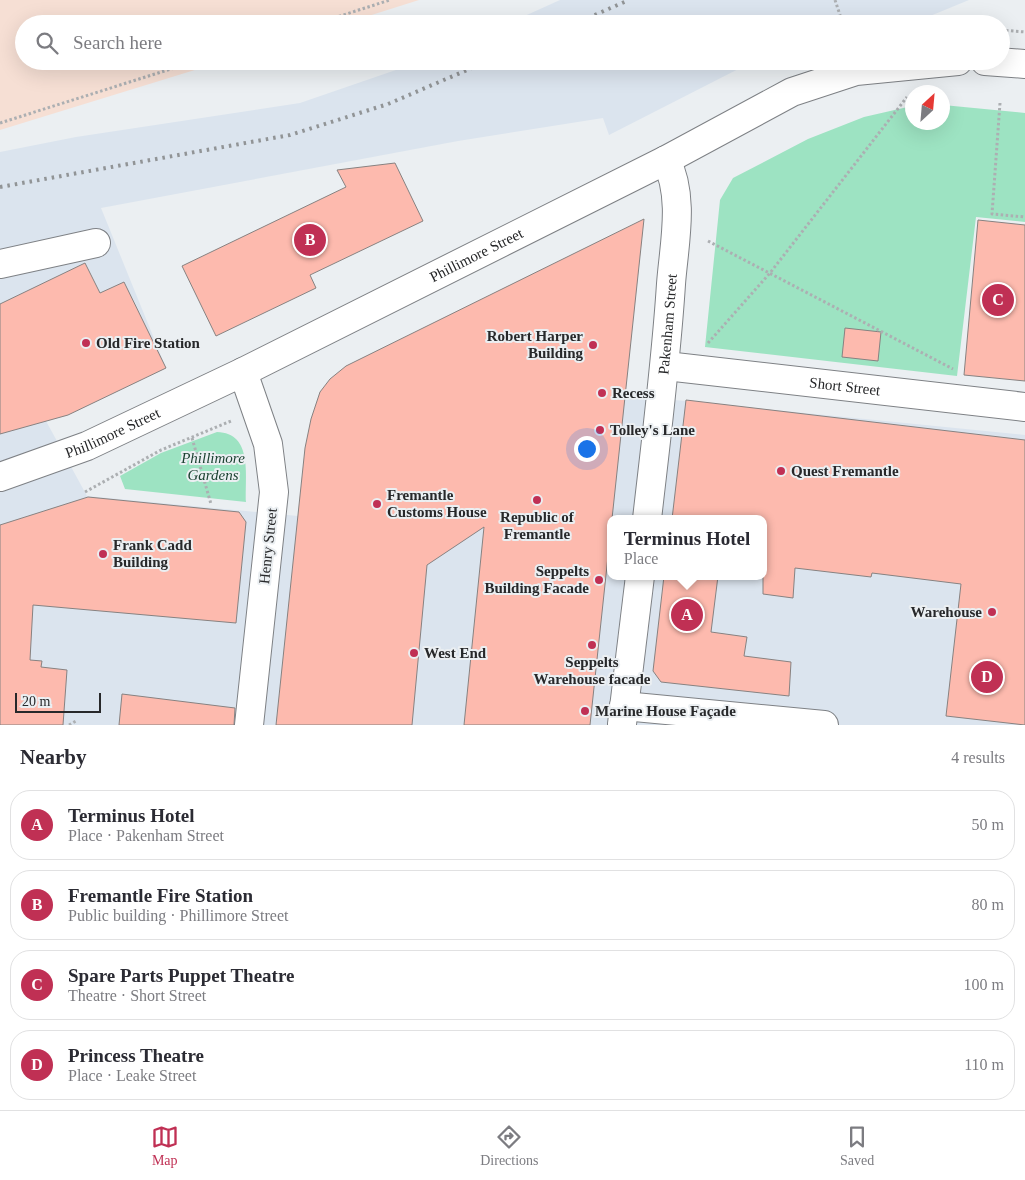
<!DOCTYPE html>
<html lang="en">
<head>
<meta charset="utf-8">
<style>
	:root { --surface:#fff; --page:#f2f2f3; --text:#2b2b33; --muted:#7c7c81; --line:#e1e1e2; --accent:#c03054 }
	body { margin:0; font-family:"Times New Roman",serif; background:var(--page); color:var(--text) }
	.compass { position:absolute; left:905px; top:85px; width:45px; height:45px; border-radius:50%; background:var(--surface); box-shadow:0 5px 20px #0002; rotate:26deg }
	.scale { position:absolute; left:15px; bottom:12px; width:86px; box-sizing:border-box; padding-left:5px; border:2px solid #27282a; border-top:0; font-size:14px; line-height:18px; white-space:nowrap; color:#27282a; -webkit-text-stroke:4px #ebeff2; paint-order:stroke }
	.you { position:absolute; left:586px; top:448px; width:18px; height:18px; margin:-12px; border:4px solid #fff; border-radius:50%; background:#1a73e8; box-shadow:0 0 0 8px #1a73e833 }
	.badge { display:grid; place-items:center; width:32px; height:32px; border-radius:50%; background:var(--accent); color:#fff; font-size:16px; font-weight:700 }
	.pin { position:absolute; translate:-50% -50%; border:2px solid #fff; box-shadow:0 1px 5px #0006 }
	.popup { position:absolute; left:607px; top:515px; width:160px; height:65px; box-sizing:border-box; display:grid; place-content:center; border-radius:10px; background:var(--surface); filter:drop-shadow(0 1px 4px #0005); font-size:16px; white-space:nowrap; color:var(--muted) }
	.popup b { font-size:19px; color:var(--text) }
	.popup::after { content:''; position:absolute; left:50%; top:100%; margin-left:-10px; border:10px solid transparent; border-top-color:var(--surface) }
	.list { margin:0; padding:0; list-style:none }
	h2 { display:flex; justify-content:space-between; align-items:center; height:65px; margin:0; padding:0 20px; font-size:21px }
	h2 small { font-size:16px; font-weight:400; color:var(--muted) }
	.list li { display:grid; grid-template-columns:32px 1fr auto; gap:15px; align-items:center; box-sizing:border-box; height:70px; margin:0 10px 10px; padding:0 10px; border:1px solid var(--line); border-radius:20px }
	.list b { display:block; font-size:19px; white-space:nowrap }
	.list p { margin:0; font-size:16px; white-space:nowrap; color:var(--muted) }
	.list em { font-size:16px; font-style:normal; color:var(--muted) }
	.icon { flex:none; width:28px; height:28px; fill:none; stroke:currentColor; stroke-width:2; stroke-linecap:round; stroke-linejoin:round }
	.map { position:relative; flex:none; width:1025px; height:725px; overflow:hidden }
	.search { position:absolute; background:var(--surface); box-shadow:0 5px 20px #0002; left:15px; right:15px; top:15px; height:55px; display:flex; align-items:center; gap:12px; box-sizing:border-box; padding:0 18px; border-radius:28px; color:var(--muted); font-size:19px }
	.sheet { height:385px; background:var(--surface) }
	nav { display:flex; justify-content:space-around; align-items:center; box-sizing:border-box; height:70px; border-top:1px solid var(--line); background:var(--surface); font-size:14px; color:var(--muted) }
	nav a { display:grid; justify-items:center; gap:2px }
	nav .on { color:var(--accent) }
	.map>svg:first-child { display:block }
	.built { fill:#dbe4ee; fill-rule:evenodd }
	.industrial { fill:#f6dfd4 }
	.green { fill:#9de3c2 }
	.building { fill:#fdbaae; stroke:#878281 }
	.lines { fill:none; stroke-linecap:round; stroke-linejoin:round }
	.minor-casing { stroke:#7e8185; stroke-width:30 }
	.path { stroke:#acafb2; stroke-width:3; stroke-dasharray:2.5 2.5; stroke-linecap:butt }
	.minor { stroke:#fff; stroke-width:28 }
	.rail { stroke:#919496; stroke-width:4; stroke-dasharray:2.5 5; stroke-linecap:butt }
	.poi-dot { fill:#c03054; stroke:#ebeff2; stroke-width:2 }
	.labels { text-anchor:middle; stroke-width:4; stroke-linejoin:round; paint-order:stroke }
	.street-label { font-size:15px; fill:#27282a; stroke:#ebeff2 }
	.poi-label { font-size:15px; font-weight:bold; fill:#27282a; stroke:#ebeff2; text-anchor:start }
	.park-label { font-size:15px; font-style:italic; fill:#1b4131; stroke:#ebeff2 }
</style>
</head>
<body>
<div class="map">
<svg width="1025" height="725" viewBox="0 0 1025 725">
	<rect width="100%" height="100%" fill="#ebeff2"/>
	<g class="built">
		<polygon points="560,0 969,0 930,16 880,24 507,24"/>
		<path d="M 422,61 L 754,61 L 609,135 L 603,118 L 458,141 L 101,208 L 166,368 L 66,416 L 46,421 L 87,496 L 298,516 L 311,419 L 320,392 L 625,395 L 1025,435 L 1025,725 L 0,725 L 0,152 L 76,137 L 300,103 ZM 611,519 L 763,519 L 763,576 L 611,576 Z"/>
	</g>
	<polygon class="industrial" points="0,0 419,0 343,24 24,24 24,61 224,61 0,130"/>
	<g class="green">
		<polygon points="943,105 1025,113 1025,222 976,217 957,376 705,347 720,200 733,178 808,139 864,117 912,106 912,122 942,122"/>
		<path d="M 217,432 C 253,433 245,475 246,502 L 125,489 L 120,476 L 161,453 Z"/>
	</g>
	<g class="building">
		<polygon points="395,163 423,221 310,275 316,288 216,336 182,266 346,187 337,170"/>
		<polygon points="644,219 590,725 464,725 484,527 427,565 412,725 276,725 305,448 311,419 320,392 330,379 346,366"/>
		<polygon points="978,220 1025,225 1025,381 964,375"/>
		<polygon points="85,263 100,293 124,282 166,368 68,415 0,434 0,304"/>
		<polygon points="845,328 881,332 878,361 842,357"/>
		<polygon points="686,400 1025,440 1025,725 946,716 961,584 872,573 871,577 795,568 793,598 763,594 763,519 672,519"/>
		<polygon points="88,497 239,512 246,522 236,623 33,605 30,660 42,661 41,667 67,670 63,725 0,725 0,525"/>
		<polygon points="664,576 718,576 711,632 747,637 744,656 791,662 789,696 661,682 653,671"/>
		<polygon points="122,694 235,708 234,725 119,725"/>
	</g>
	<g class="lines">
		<defs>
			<g id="minor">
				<polyline points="985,61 1025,64"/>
				<polyline points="0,264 96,243"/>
				<path id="s1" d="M 666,366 L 1025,407"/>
				<polyline points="243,372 268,444 274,492 249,725"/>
				<path id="s2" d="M 0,477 L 87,446 L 243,372 L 666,160 L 792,92 L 856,71 L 958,61"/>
				<path id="s3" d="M 647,519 C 656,440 666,362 671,284 C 674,244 685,197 666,160"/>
				<polyline points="624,706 824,725"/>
				<polyline points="622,724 640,576"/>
			</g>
		</defs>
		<use href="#minor" class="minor-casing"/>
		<g class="path">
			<polyline points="835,0 843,24"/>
			<polyline points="315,24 390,0"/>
			<polyline points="1001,30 1025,32"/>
			<polyline points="1000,103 992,214 1025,217"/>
			<polyline points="0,123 196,61"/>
			<polyline points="708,241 953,369"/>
			<polyline points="708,343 770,273 907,97"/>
			<polyline points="192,438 211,504"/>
			<polyline points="85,492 161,450 231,421"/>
			<polyline points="69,725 76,721"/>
		</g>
		<use href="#minor" class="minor"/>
		<g class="rail">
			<polyline points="574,24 629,0"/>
			<polyline points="0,187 290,135 388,104 488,61"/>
		</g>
	</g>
	<g class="poi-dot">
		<circle cx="86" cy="343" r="5"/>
		<circle cx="593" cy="345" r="5"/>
		<circle cx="602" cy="393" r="5"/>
		<circle cx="600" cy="430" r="5"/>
		<circle cx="781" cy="471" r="5"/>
		<circle cx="537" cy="500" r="5"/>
		<circle cx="377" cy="504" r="5"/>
		<circle cx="103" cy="554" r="5"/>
		<circle cx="599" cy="580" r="5"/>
		<circle cx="992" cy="612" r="5"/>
		<circle cx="592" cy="645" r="5"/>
		<circle cx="414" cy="653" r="5"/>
		<circle cx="585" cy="711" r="5"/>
	</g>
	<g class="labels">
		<g class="street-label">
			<text dy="5" stroke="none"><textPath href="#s2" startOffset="526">Phillimore Street</textPath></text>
			<text dy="5" stroke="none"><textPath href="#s3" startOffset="196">Pakenham Street</textPath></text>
			<text dy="5" stroke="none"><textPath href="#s1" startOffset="180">Short Street</textPath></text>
			<text dy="5" stroke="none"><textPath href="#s2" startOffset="121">Phillimore Street</textPath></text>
			<text transform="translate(268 546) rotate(-84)" y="5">Henry Street</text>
		</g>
		<g class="poi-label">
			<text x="583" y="341" text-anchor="end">Robert Harper<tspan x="583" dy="17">Building</tspan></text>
			<text x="96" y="348">Old Fire Station</text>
			<text x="612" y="398">Recess</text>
			<text x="610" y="435">Tolley's Lane</text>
			<text x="791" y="476">Quest Fremantle</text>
			<text x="387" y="500">Fremantle<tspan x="387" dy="17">Customs House</tspan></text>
			<text x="537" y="522" text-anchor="middle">Republic of<tspan x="537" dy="17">Fremantle</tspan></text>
			<text x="113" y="550">Frank Cadd<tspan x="113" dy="17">Building</tspan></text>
			<text x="589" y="576" text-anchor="end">Seppelts<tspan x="589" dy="17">Building Facade</tspan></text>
			<text x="982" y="617" text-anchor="end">Warehouse</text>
			<text x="424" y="658">West End</text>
			<text x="592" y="667" text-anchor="middle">Seppelts<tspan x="592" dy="17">Warehouse facade</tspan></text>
			<text x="595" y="716">Marine House Façade</text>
		</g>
		<g class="park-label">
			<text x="213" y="463">Phillimore<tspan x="213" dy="17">Gardens</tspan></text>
		</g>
	</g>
</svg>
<svg class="compass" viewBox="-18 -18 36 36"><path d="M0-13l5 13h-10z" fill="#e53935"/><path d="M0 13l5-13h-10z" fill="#7c7c81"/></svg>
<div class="scale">20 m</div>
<div class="you"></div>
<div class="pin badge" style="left:687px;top:615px">A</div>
<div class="popup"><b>Terminus Hotel</b>Place</div>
<div class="pin badge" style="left:310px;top:240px">B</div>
<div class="pin badge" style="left:998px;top:300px">C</div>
<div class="pin badge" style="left:987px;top:677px">D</div>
<div class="search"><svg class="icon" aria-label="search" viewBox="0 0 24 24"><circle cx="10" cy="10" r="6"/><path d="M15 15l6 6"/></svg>Search here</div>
</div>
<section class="sheet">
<h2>Nearby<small>4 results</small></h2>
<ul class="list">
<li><span class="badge">A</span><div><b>Terminus Hotel</b><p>Place · Pakenham Street</p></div><em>50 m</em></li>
<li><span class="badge">B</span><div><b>Fremantle Fire Station</b><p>Public building · Phillimore Street</p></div><em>80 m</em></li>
<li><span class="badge">C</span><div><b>Spare Parts Puppet Theatre</b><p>Theatre · Short Street</p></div><em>100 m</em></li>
<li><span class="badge">D</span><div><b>Princess Theatre</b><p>Place · Leake Street</p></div><em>110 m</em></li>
</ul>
</section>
<nav>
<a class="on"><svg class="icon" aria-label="map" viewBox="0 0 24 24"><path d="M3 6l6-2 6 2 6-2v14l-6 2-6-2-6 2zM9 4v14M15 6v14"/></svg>Map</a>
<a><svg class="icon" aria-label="directions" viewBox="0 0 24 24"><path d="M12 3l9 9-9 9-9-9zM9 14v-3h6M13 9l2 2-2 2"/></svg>Directions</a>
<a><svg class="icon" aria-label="saved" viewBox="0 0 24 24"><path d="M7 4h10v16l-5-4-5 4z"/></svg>Saved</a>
</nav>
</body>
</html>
